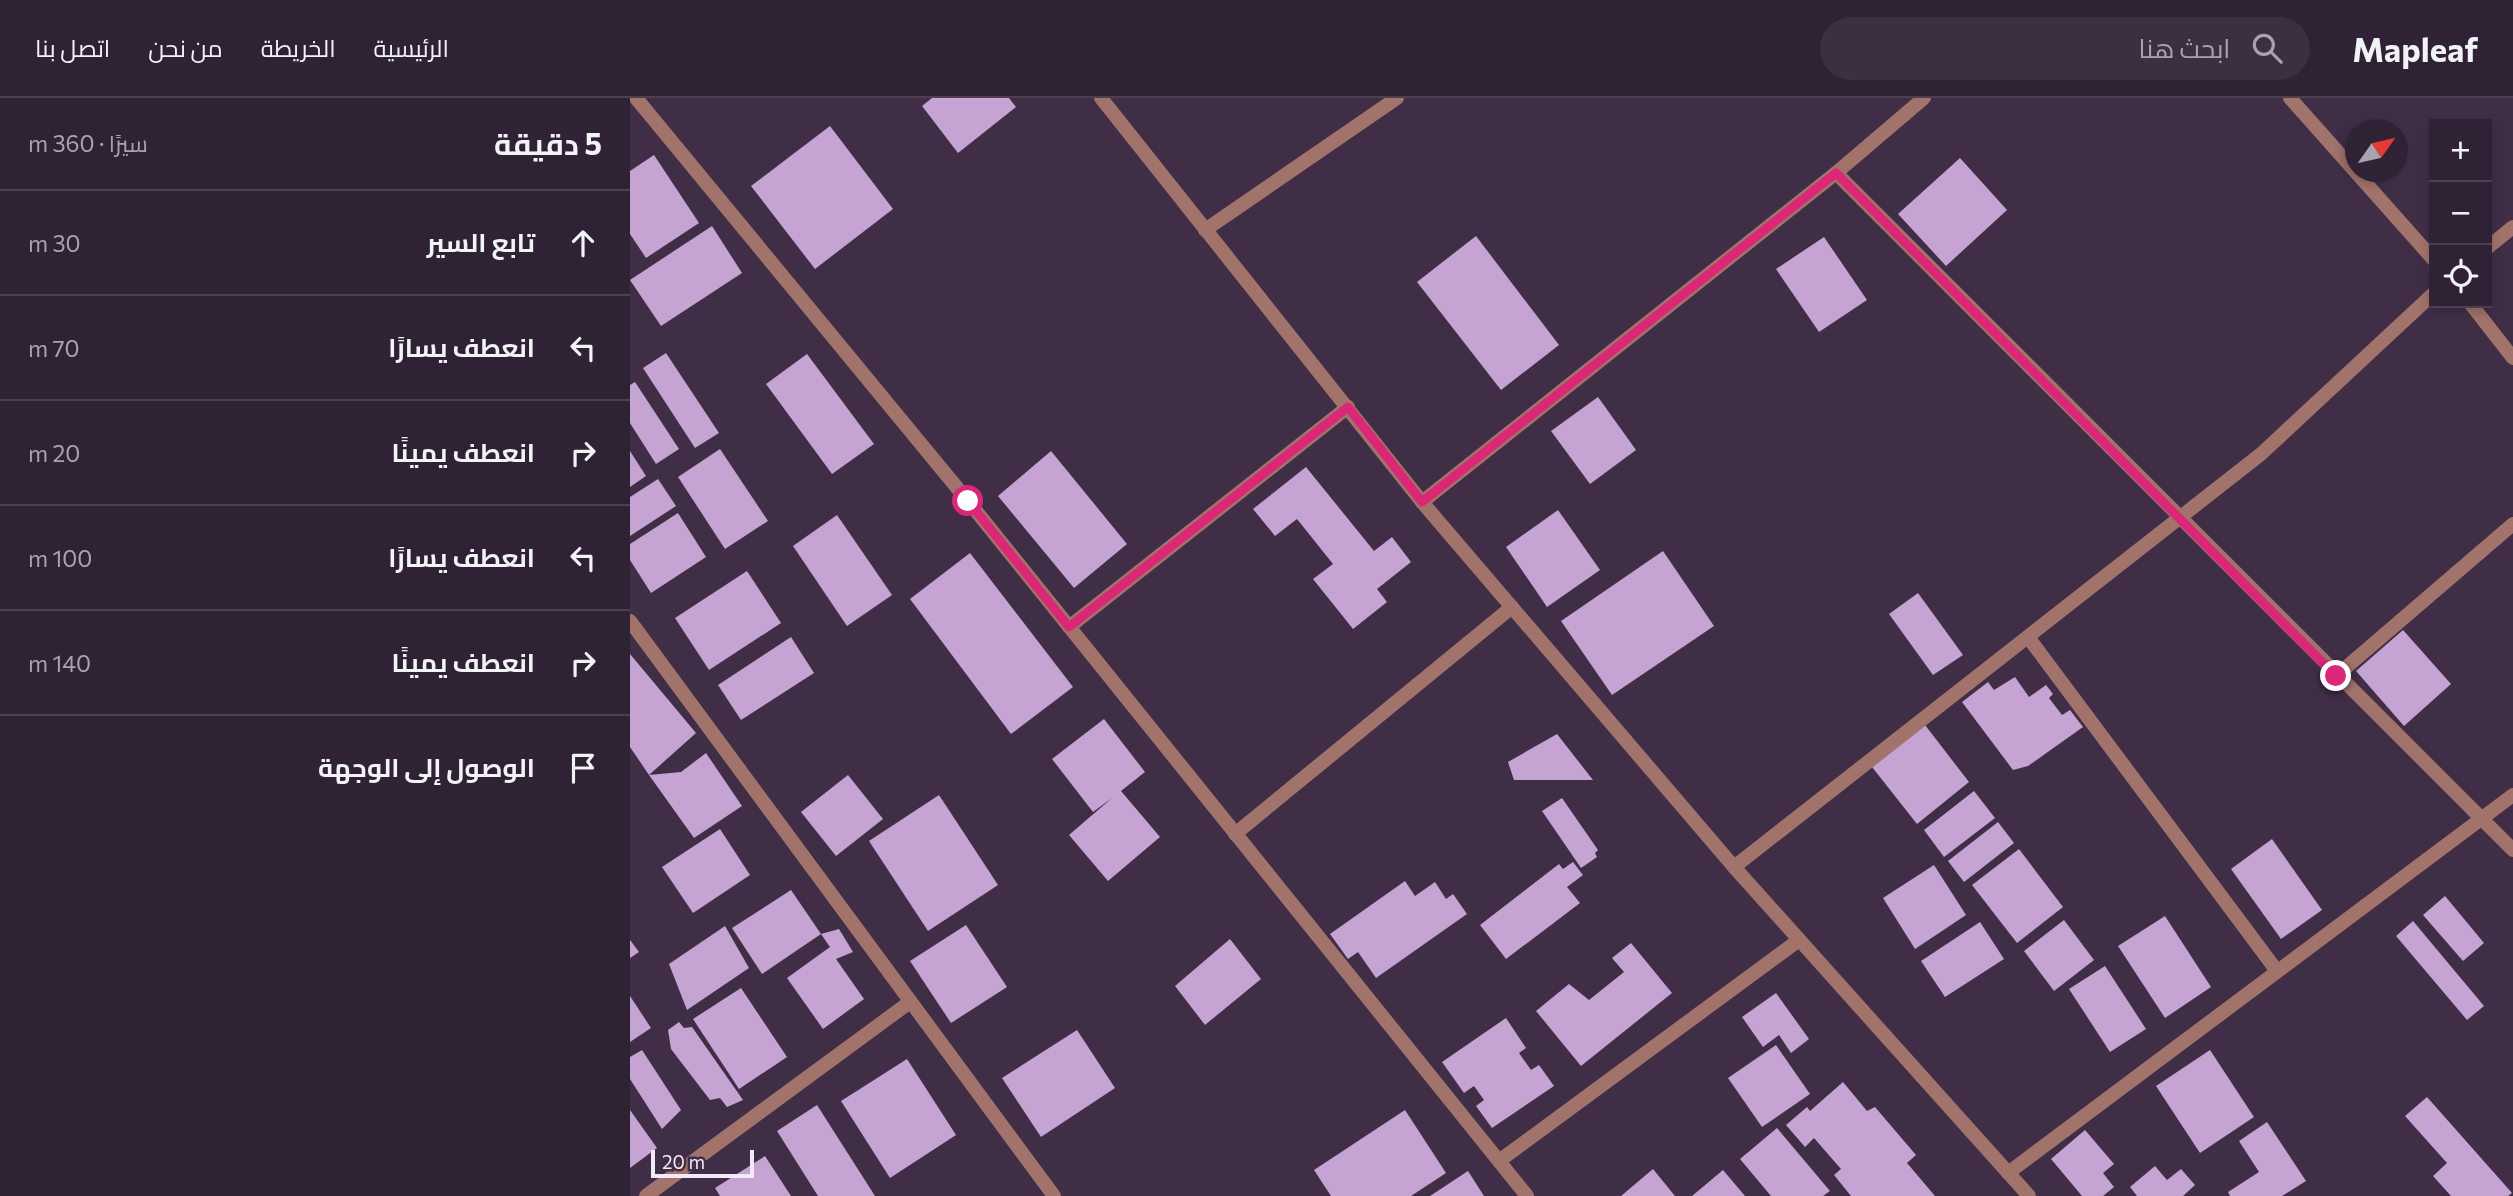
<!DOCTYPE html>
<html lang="ar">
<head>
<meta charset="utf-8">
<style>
	:root { --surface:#302235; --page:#3c2f41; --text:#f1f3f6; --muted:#a8a4ad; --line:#4b3f50 }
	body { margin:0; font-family:Commissioner,Cairo,sans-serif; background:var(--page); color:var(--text); direction:rtl }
	.controls { position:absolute; right:21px; top:21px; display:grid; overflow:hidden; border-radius:0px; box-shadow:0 4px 10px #0003 }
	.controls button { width:63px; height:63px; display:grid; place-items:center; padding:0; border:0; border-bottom:2px solid var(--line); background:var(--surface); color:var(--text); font:35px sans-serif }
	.compass { position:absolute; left:1715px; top:21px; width:63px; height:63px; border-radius:50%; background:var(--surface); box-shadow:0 4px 10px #0003; rotate:56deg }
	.scale { position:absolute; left:21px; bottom:18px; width:103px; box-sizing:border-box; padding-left:7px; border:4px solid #f4e9f9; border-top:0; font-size:19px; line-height:24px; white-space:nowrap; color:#f4e9f9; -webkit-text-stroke:5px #402e47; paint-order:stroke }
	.stop { position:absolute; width:21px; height:21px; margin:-16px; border:5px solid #db2777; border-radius:50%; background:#fff }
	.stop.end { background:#db2777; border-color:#fff; box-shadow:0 2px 7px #0008 }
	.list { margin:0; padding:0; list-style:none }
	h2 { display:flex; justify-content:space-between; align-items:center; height:91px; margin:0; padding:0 28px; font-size:30px }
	h2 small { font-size:23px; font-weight:400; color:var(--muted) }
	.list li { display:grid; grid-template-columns:46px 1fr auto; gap:21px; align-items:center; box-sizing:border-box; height:105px; padding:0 28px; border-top:2px solid var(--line) }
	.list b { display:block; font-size:26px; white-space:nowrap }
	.list em { font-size:23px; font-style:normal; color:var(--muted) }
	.icon { flex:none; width:38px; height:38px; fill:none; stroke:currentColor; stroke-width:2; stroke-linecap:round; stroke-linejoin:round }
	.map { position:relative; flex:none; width:1883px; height:1098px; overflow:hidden; direction:ltr }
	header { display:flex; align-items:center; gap:42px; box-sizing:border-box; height:98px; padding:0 35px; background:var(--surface); border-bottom:2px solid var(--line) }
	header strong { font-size:33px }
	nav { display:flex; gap:38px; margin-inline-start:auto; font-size:24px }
	.search { width:490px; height:63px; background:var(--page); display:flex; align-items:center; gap:18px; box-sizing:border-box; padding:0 24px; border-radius:38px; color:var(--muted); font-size:26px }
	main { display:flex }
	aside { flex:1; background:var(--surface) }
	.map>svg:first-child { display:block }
	.building { fill:#c5a3d3 }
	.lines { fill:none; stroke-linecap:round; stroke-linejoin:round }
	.minor { stroke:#a2736a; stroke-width:14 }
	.tertiary { stroke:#a2736a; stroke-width:14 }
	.route { stroke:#db2777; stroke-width:9 }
</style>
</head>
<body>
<header>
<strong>Mapleaf</strong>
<div class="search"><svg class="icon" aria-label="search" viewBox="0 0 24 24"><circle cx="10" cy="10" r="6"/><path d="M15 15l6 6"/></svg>ابحث هنا</div>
<nav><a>الرئيسية</a><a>الخريطة</a><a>من نحن</a><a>اتصل بنا</a></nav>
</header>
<main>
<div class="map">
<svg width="1883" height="1098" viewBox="0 0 1883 1098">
	<rect width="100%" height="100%" fill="#402e47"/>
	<g class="building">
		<polygon points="302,0 379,0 386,9 328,55 292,8"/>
		<polygon points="200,28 263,111 185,171 121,88"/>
		<polygon points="24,57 69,125 16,160 0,136 0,73"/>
		<polygon points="1330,60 1377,112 1316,168 1268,116"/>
		<polygon points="82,128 112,175 31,228 0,182"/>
		<polygon points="846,138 929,247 871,292 787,184"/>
		<polygon points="1194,139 1237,202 1189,234 1146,171"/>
		<polygon points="36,255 89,335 65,350 13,270"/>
		<polygon points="177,256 244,346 202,376 136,286"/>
		<polygon points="5,284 49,351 26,366 0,325 0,287"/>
		<polygon points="968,299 1006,352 960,386 921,333"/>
		<polygon points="90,351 138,423 95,451 48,379"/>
		<polygon points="0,353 16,378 0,389"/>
		<polygon points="421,353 497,446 444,490 368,398"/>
		<polygon points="676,369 744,453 762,439 781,464 747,491 757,504 723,531 683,481 703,466 667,421 645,438 623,411"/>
		<polygon points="28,381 46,408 0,438 0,399"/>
		<polygon points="928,412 970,472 917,509 876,449"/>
		<polygon points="48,415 76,459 21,495 0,462 0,446"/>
		<polygon points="207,417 262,497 217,528 163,448"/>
		<polygon points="1033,453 1084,528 982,597 931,523"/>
		<polygon points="340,455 443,589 381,636 280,501"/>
		<polygon points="117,473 151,525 79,572 45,520"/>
		<polygon points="1288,495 1333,557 1303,577 1259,516"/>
		<polygon points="1773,532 1821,586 1774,628 1726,573"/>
		<polygon points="161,539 184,575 111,622 88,587"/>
		<polygon points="0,556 66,635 19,677 0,649"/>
		<polygon points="1385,579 1399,599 1416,587 1423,596 1419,600 1432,617 1440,612 1453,629 1398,668 1383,672 1332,604 1358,584 1364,592"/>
		<polygon points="474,621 515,674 491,693 530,739 478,783 439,737 482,700 463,714 422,661"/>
		<polygon points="1295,627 1339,684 1287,726 1242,669"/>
		<polygon points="927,636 963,682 884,682 878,664"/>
		<polygon points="76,655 112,708 64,740 19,677 51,674"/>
		<polygon points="218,677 253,721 206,758 171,714"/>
		<polygon points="1344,693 1365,720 1314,759 1294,732"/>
		<polygon points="309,697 368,787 298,833 239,743"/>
		<polygon points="932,700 968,752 965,755 967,759 951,770 912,713"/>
		<polygon points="1368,724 1384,745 1334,784 1318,763"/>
		<polygon points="90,731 120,777 63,815 32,769"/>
		<polygon points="1642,741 1692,812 1651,841 1601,771"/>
		<polygon points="1389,751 1433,809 1387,845 1342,787"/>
		<polygon points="943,764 953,777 937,789 950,805 876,861 850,827 929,766 933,771"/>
		<polygon points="1304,767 1336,817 1285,851 1253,800"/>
		<polygon points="775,783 785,798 805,784 816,801 823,796 837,816 746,880 728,854 718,861 700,836"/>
		<polygon points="161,792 191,836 132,876 102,830"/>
		<polygon points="1815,798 1854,845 1833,863 1793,817"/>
		<polygon points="1535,818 1581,889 1535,920 1488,848"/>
		<polygon points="1434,822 1464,862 1424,893 1394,853"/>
		<polygon points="1783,823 1854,908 1837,922 1766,838"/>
		<polygon points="1350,824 1374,861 1315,899 1291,863"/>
		<polygon points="336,827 377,889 321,925 280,863"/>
		<polygon points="95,828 119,870 57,912 39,866"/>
		<polygon points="209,831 223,854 206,861 234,901 193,931 157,880 200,849 191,836"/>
		<polygon points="600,841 631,881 575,927 545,888"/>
		<polygon points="0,842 9,854 0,860"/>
		<polygon points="1001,845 1042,895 951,968 906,913 939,886 959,902 994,874 982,860"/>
		<polygon points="1475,868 1516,931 1480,954 1439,891"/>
		<polygon points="111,890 157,959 109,991 63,921"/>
		<polygon points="1146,895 1179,941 1161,955 1149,937 1133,949 1112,919"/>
		<polygon points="0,898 21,930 0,944"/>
		<polygon points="876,920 896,950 889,955 901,972 909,967 924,988 862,1030 846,1008 854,1002 844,988 834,995 812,964"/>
		<polygon points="49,924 54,930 62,929 113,1002 97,1009 90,1000 80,1002 41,951 38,932"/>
		<polygon points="447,932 485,990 411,1039 372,980"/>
		<polygon points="1146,947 1180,996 1132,1029 1098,980"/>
		<polygon points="12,952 51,1012 32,1031 0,981 0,959"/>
		<polygon points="1580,952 1624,1019 1570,1055 1526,988"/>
		<polygon points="277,961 326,1037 260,1080 211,1003"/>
		<polygon points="1213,984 1237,1013 1245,1009 1286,1057 1277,1065 1305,1098 1221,1098 1204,1077 1211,1071 1184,1040 1175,1049 1156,1027 1177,1009 1180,1013"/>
		<polygon points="1797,999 1882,1095 1878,1098 1821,1098 1803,1078 1817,1065 1775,1018"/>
		<polygon points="187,1007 245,1098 188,1098 147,1033"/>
		<polygon points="0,1012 27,1050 0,1070"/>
		<polygon points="775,1012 816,1075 781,1098 701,1098 684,1072"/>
		<polygon points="1637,1024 1676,1083 1652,1098 1600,1098 1598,1094 1629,1074 1609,1043"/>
		<polygon points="1147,1030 1200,1093 1193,1098 1141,1098 1110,1061"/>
		<polygon points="1455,1032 1484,1066 1473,1075 1484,1089 1473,1098 1452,1098 1421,1061"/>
		<polygon points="135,1058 161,1098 90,1098 85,1090"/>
		<polygon points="1525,1068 1537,1082 1551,1071 1565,1087 1553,1098 1507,1098 1500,1089"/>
		<polygon points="1023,1071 1045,1098 991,1098"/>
		<polygon points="1093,1072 1115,1098 1062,1098"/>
		<polygon points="838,1073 854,1098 800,1098"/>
	</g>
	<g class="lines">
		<g class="minor">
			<polyline points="6,0 338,403 897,1098"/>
			<polyline points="1660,0 1804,162"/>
			<polyline points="1206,75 1883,752"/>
			<polyline points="575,132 767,0"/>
			<polyline points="1857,150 1883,129"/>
			<polyline points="1840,205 1883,260"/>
			<polyline points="0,523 424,1098"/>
			<polyline points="439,529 718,309"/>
			<polyline points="1398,539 1647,873"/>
			<polyline points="1706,578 1883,426"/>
			<polyline points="605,736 882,509"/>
			<polyline points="1104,769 1631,356 1804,195"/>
			<polyline points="869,1063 1169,842"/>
			<polyline points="1378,1075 1883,697"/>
			<polyline points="16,1098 280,904"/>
		</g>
		<g class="tertiary">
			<polyline points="471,0 792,404 1104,769 1399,1098"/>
			<polyline points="792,404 1206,75 1294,0"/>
		</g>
	</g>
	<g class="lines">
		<polyline class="route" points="338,403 439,529 718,309 792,404 1206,75 1706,578"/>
	</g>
</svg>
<div class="controls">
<button>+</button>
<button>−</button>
<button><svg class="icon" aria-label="locate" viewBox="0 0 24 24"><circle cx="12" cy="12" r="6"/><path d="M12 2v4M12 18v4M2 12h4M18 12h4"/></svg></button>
</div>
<svg class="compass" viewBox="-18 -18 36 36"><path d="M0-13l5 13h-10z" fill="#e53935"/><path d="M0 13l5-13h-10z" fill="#a8a4ad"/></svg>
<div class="scale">20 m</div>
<div class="stop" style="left:338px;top:403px"></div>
<div class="stop end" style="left:1706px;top:578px"></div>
</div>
<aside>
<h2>5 دقيقة<small>سيرًا · 360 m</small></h2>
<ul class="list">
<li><svg class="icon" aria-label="ahead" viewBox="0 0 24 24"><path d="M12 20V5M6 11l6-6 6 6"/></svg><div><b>تابع السير</b></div><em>30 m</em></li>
<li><svg class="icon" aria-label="left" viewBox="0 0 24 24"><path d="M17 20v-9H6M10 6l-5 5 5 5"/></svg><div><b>انعطف يسارًا</b></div><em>70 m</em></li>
<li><svg class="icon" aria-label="right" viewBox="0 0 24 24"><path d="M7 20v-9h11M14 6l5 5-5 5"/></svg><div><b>انعطف يمينًا</b></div><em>20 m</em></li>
<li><svg class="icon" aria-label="left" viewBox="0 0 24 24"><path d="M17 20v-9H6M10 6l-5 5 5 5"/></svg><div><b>انعطف يسارًا</b></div><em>100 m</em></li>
<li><svg class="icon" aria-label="right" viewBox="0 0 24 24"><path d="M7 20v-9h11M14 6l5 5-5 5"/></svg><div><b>انعطف يمينًا</b></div><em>140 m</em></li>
<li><svg class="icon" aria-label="arrive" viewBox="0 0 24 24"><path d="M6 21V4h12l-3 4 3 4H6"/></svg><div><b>الوصول إلى الوجهة</b></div></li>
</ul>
</aside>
</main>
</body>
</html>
